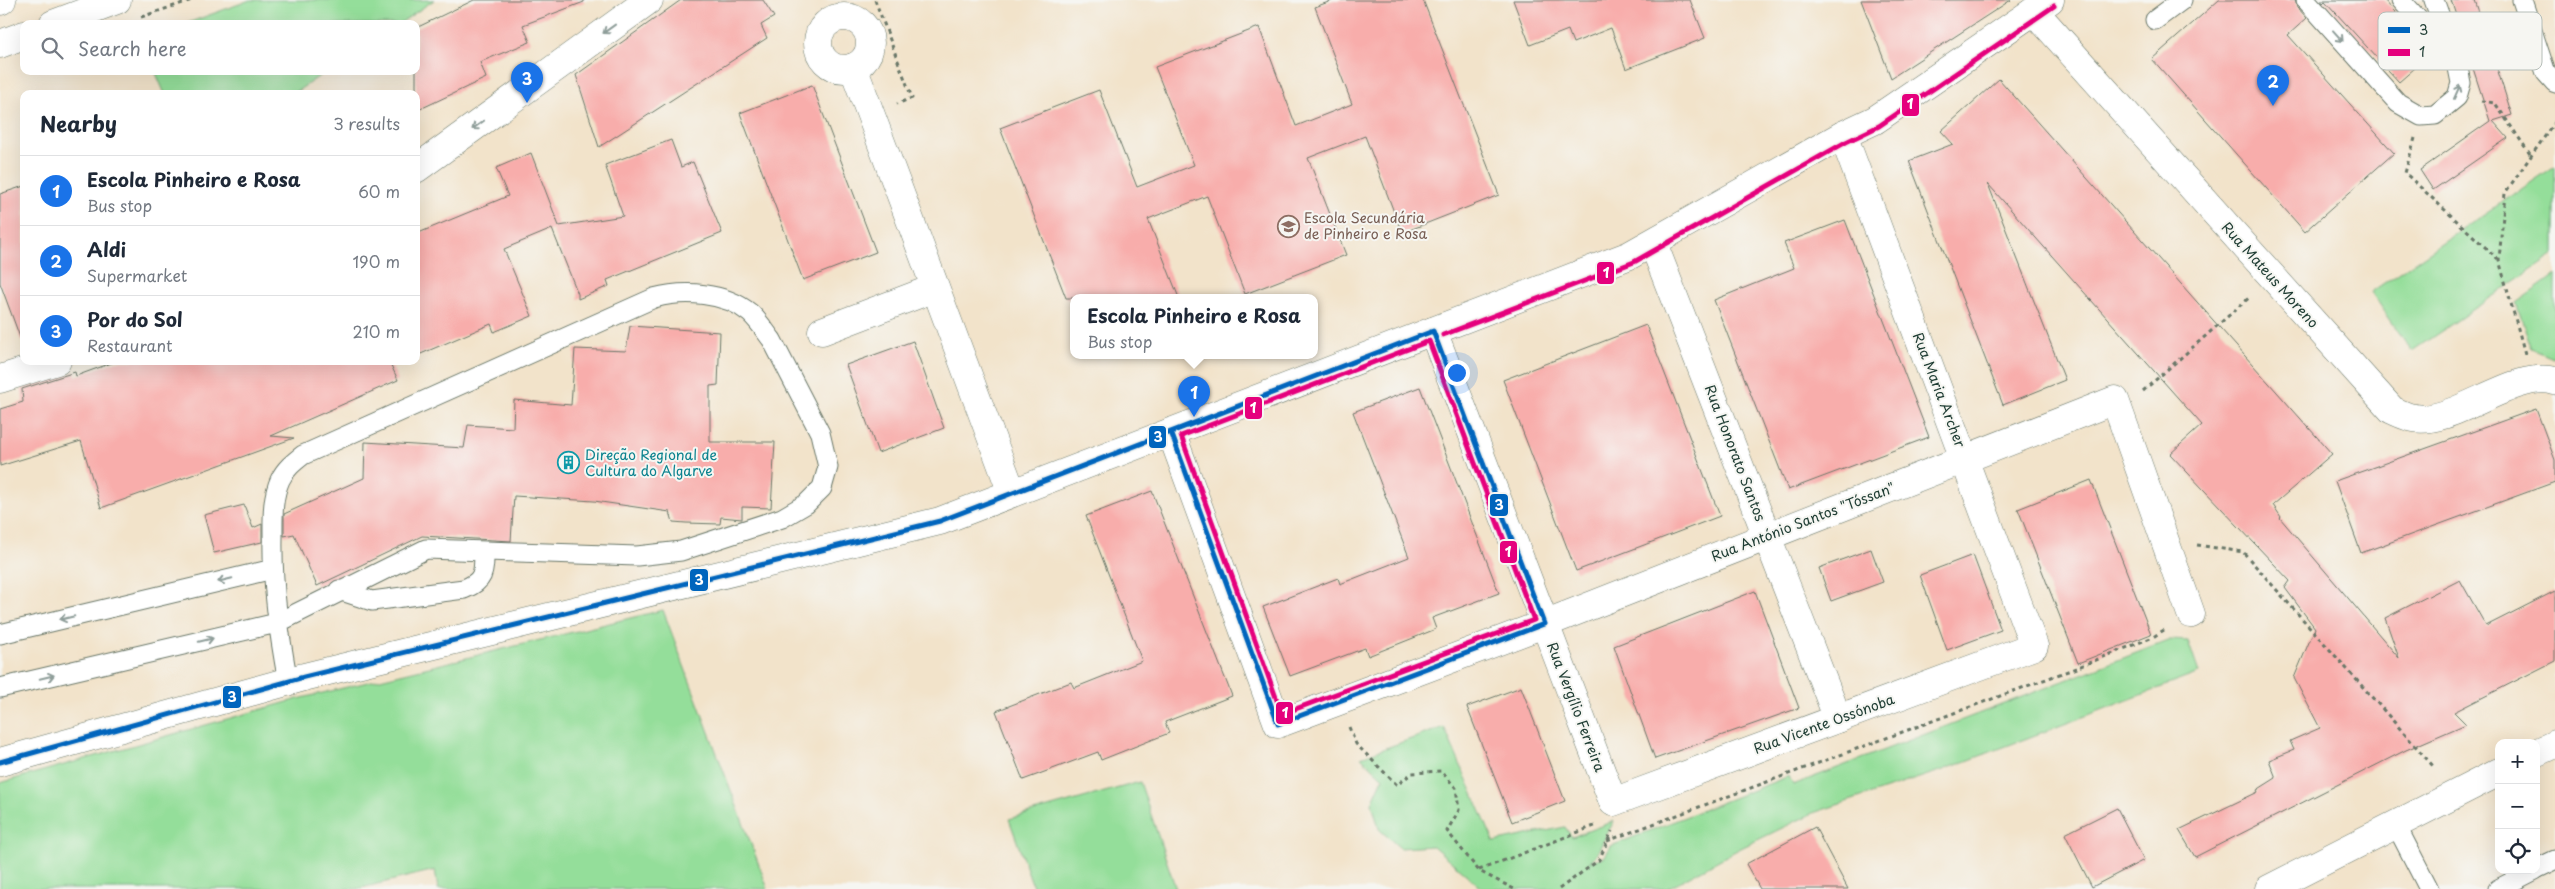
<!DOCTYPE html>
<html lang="en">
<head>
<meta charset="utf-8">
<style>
	:root { --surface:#fff; --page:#f6f6f7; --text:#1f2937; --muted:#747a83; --line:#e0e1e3; --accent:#1a73e8 }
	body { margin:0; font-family:"Playpen Sans",sans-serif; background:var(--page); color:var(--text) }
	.controls { position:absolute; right:15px; bottom:15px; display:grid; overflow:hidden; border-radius:10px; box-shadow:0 5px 20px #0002 }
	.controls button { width:45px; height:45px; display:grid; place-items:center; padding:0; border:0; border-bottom:1px solid var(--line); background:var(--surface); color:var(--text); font:25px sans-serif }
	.you { position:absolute; left:1456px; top:372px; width:18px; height:18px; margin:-12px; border:4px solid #fff; border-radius:50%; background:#1a73e8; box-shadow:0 0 0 8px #1a73e833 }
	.badge { display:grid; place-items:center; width:32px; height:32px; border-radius:50%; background:var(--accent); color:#fff; font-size:16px; font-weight:700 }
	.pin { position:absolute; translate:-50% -41px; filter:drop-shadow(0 1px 2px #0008) }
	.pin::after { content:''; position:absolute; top:26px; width:18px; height:15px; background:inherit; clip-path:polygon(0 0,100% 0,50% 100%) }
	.popup { position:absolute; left:1070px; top:294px; width:248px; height:65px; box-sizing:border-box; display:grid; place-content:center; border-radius:10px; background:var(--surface); filter:drop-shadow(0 1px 4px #0005); font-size:16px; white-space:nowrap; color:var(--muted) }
	.popup b { font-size:19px; color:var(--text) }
	.popup::after { content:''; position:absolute; left:50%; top:100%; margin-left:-10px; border:10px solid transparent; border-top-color:var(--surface) }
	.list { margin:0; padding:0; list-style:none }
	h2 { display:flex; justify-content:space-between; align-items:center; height:65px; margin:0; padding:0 20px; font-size:21px }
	h2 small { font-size:16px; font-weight:400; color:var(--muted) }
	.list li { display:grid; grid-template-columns:32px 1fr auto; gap:15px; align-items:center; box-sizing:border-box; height:70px; padding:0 20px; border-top:1px solid var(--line) }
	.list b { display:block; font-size:19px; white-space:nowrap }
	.list p { margin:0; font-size:16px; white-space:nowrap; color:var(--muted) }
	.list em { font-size:16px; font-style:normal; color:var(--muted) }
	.icon { flex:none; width:28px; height:28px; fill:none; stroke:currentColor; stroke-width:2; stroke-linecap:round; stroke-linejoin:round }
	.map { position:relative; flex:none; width:2555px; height:889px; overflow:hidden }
	.search { position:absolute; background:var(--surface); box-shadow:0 5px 20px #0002; left:20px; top:20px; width:400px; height:55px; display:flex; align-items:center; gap:12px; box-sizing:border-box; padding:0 18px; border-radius:10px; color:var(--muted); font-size:19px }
	.panel { position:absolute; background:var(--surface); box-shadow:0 5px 20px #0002; left:20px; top:90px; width:400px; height:275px; border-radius:10px }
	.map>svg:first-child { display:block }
	.green { fill:#94de9a; stroke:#5a8e67 }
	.building { fill:#f8adab }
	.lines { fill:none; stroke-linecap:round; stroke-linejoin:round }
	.lane-casing { stroke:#697768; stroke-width:21 }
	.street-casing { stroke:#697768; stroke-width:29 }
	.path { stroke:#697768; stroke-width:3; stroke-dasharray:4 4; stroke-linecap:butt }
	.lane { stroke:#fff; stroke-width:19 }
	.street { stroke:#fff; stroke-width:28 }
	.bus-1-casing { stroke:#f6f6f2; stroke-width:9 }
	.bus-2-casing { stroke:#f6f6f2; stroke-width:9 }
	.bus-1 { stroke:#0065bd; stroke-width:5 }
	.bus-2 { stroke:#e5007d; stroke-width:5 }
	.oneway { stroke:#8f9e9a }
	.labels { text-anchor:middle; stroke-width:4; stroke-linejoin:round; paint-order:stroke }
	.education-label { font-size:14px; fill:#785e54; stroke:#f6f6f2; text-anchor:start }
	.street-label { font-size:14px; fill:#1f3d34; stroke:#f6f6f2 }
	.culture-label { font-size:14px; fill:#0d838f; stroke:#f6f6f2; text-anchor:start }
	.key { fill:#f6f6f2; stroke:#b6beb9; stroke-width:1 }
	.key-label { font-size:14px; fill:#1f3d34 }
	.line-badge { stroke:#f6f6f2; stroke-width:2 }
	.badge-label { font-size:14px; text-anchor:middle; font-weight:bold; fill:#fff }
</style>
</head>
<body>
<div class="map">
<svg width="2555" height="889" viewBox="0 0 2555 889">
	<rect width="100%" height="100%" fill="#f6f6f2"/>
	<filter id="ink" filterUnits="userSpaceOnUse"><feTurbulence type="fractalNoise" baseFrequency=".02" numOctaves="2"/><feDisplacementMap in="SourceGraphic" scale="10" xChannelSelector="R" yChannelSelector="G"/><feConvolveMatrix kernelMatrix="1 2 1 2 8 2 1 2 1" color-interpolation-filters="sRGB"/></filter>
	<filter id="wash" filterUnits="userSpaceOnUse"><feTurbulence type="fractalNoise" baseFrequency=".0096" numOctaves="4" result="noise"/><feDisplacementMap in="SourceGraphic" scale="20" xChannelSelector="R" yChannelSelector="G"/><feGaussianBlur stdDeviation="1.12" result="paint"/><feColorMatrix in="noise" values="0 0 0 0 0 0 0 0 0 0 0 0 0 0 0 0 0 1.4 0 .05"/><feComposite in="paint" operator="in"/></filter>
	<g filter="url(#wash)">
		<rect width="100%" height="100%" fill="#f2e3ca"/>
		<g class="green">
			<polygon points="250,0 434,0 399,24 185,24"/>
			<polygon points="155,71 327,71 293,94 165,94"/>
			<polygon points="2555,166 2555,254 2412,351 2371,292"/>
			<polygon points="2555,275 2555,357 2553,358 2532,349 2516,303"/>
			<polygon points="663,610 768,889 438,889 435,870 357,889 0,889 0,783 298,699"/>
			<polygon points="2170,640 2188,641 2199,673 1943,770 1813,813 1739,849 1666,889 1483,889 1433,846 1400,848 1379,829 1372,803 1383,778 1361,757 1444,727 1494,842 1565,827 1572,837 1614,821 1595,857 1589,862 1605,856 1611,846 1789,776 1793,785"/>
			<polygon points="1140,782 1176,889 1034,889 1009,819"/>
		</g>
		<g id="blocks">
			<g class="building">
				<polygon points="474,0 584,0 584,2 523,25 530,42 480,62 486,78 416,111 416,28"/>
				<polygon points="681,0 763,0 774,17 761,25 767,38 599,147 576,75"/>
				<polygon points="1334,0 1423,0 1499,195 1402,233 1365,136 1308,158 1346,255 1245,294 1207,196 1148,219 1179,298 1066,298 1000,128 1099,90 1137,187 1194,165 1155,67 1259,27 1296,126 1352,104 1315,7"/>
				<polygon points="1513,0 1690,0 1705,38 1626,69 1611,28 1573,43 1568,30 1530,45"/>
				<polygon points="1861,0 2011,0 1891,78"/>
				<polygon points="2219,0 2295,0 2297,7 2307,18 2288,35 2394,153 2305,232 2152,59"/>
				<polygon points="2321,0 2384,0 2432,53 2399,82 2325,1 2323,3"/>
				<polygon points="2451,0 2475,0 2512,115 2493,121 2508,138 2433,190 2420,170 2490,121"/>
				<polygon points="1999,79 2332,454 2273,505 2281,517 2280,518 2399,658 2385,618 2460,580 2486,626 2555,591 2555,661 2454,712 2466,724 2406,750 2195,857 2179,830 2258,792 2257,790 2276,778 2269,760 2294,750 2290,741 2320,728 2294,678 2315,628 2285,588 2290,581 2170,454 2202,425 1988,184 2065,380 2003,405 1909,161 1953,144 1941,131"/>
				<polygon points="812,85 876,252 803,280 740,113"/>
				<polygon points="671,140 681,167 693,162 722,233 607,280 609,286 578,299 578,294 552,229 504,249 532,316 494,332 491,324 416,356 416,234 508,196 496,168 531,153 559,226 623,216 605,165"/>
				<polygon points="24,186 24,339 21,340 0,283 0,194"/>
				<polygon points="1845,220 1929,437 1788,490 1714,300 1794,268 1784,243"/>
				<polygon points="1646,325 1720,516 1576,571 1503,380"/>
				<polygon points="630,326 720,332 718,385 710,386 710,442 775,442 771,508 742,507 742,519 721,517 720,524 686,523 673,522 670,512 594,501 514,496 511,541 422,536 317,586 294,534 284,536 284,514 364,478 365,442 464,448 468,425 513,428 514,400 571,405 575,349 626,351"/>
				<polygon points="913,341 944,428 878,453 846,365"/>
				<polygon points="117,361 389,361 398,380 271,436 294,438 101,508 81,441 0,466 0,409 23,402 22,389 75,372 76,376"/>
				<polygon points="1420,387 1499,593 1432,618 1436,629 1368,656 1365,648 1290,676 1263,607 1338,578 1340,584 1409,557 1353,412"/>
				<polygon points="2536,409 2555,460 2555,482 2361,553 2335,481"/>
				<polygon points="2091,480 2151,634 2078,663 2018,509"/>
				<polygon points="1152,491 1232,696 1165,722 1169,733 1101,760 1098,752 1023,780 996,711 1071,682 1074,688 1142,661 1086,516"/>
				<polygon points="244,505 253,528 262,524 262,542 214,553 204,515"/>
				<polygon points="1871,549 1883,582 1831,601 1819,568"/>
				<polygon points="1973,555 2001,630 1947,650 1920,575"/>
				<polygon points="1755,591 1799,708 1655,759 1614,646"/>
				<polygon points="1521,687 1565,801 1512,822 1467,707"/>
				<polygon points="2117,808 2144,860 2092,887 2065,834"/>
				<polygon points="1815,827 1848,889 1760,889 1746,864"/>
			</g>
		</g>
	</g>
	<g filter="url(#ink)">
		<use href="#blocks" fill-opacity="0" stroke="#697768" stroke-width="1"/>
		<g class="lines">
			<defs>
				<g id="lane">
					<polyline points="2306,0 2398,103 2421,116 2435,115 2457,97 2461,83 2457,63 2401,0"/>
					<polyline points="2434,0 2453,53"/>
					<polyline points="2522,0 2546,73 2555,83"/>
					<polyline points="2155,20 2182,0"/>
					<path d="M 339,590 L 372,601 L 464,589 C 484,581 484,573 484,552"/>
					<polyline points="0,634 273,569"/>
					<path d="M 0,688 L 277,623 L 426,549 L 637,556 L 681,551 L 782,518 L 806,504 L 822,488 L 828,467 L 820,433 L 772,340 C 765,331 758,320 750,313 C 725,292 684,290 654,298 L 303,455 C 294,462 285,469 280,480 C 272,498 273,517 273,537 C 272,586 279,633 288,682"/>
					<polyline points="2395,823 2429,889"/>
					<polyline points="2536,869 2555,860"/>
					<polyline points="2498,889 2535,870"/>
				</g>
				<g id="street">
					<polyline points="0,1 2,0"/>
					<path d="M 2034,11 L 2392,410 C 2399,413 2406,417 2414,418 C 2452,426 2515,369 2555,381"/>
					<circle cx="844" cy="43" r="26"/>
					<polyline points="53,24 117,0"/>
					<polyline points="0,44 24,35"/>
					<polyline points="853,67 1012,493"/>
					<polyline points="416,169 649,0"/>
					<polyline points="1653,243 1838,719"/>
					<polyline points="822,331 935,288"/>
					<polyline points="1433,331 1613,802 2034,646 1843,135"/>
					<polyline points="0,379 57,361"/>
					<polyline points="1171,432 1278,724 1544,624 2115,400 2191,614"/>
					<polyline points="2536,753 2555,744"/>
					<polyline points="0,762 304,677 940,521 1630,255 1843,135 1875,120 2050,0"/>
					<polyline points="2269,889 2499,772"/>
				</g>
			</defs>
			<use href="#lane" class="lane-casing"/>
			<use href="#street" class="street-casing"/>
			<g class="path">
				<polyline points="875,0 912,98 897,104"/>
				<polyline points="141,17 192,0"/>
				<polyline points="2481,101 2495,103 2532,157"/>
				<polyline points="2415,138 2405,173 2498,259"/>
				<polyline points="2525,354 2499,260 2505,193 2555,122"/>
				<polyline points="2143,391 2251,296"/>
				<polyline points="2197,545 2243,552 2434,767"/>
				<polyline points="1349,727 1356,744 1397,785 1412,773 1441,771 1456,788 1459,810 1447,831 1479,871 1514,889"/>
				<polyline points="1607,841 2076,668 2153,637 2167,628"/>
				<polyline points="1479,870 1597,825"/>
				<polyline points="1559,889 1599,860 1612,831"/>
			</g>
			<use href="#lane" class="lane"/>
			<use href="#street" class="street"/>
			<defs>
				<polyline id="bus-1" points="0,762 304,677 940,521 1433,331 1544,624 1278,724 1171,432"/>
				<g id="bus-2">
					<polyline points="1443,335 1634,262 1846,142 1879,126 2054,6"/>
					<polygon points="1429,341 1534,620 1282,714 1181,436"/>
				</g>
			</defs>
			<use href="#bus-1" class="bus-1-casing"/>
			<use href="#bus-2" class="bus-2-casing"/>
			<use href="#bus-1" class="bus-1"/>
			<use href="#bus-2" class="bus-2"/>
		</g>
		<defs><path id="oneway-shaft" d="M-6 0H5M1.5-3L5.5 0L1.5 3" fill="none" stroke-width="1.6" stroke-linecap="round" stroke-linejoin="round" transform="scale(1.25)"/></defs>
		<g class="oneway">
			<use href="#oneway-shaft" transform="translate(609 29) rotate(144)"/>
			<use href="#oneway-shaft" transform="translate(2338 36) rotate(48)"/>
			<use href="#oneway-shaft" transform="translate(2457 92) rotate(-66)"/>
			<use href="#oneway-shaft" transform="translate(478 125) rotate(144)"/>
			<use href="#oneway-shaft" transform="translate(225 580) rotate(167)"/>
			<use href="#oneway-shaft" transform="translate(67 618) rotate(167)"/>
			<use href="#oneway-shaft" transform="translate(206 640) rotate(-13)"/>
			<use href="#oneway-shaft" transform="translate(47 677) rotate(-13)"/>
		</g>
	</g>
	<defs>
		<symbol id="school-ring" viewBox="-11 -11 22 22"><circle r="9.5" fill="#f6f6f2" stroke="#8d6e63" stroke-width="1.5"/><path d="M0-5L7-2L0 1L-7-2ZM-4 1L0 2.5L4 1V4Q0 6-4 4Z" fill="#8d6e63"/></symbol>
		<symbol id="building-ring" viewBox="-11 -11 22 22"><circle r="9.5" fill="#f6f6f2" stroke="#0f9aa8" stroke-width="1.5"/><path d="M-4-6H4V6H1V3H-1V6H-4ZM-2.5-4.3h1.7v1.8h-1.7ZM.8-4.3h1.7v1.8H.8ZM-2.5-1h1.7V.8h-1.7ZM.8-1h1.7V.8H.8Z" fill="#0f9aa8"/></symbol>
	</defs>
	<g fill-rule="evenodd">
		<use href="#school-ring" x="1276" y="214" width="25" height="25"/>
		<use href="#building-ring" x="556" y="450" width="25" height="25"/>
	</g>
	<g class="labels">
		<g class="education-label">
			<text x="1304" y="223">Escola Secundária<tspan x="1304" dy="16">de Pinheiro e Rosa</tspan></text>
		</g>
		<g class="street-label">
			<text transform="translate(2270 275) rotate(48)" y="5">Rua Mateus Moreno</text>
			<text transform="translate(1939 390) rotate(69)" y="5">Rua Maria Archer</text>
			<text transform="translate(1735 453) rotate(69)" y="5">Rua Honorato Santos</text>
			<text transform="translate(1803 522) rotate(-21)" y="5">Rua António Santos "Tóssan"</text>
			<text transform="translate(1576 707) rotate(69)" y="5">Rua Vergílio Ferreira</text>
			<text transform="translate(1824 724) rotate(-20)" y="5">Rua Vicente Ossónoba</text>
		</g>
		<g class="culture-label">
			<text x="585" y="460">Direção Regional de<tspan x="585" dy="16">Cultura do Algarve</tspan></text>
		</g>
	</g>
	<rect x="2378" y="12" width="164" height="58" rx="8" class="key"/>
	<rect x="2388" y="27" width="22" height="6" fill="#0065bd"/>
	<rect x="2388" y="49" width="22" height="7" fill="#e5007d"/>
	<g class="key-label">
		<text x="2419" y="35">3</text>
		<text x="2419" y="57">1</text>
	</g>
	<g class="line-badge">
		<rect x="1901" y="93" width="19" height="24" rx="5" fill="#e5007d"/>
		<rect x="1596" y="261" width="19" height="24" rx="5" fill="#e5007d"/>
		<rect x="1244" y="396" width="19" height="24" rx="5" fill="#e5007d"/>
		<rect x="1148" y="425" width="19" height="24" rx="5" fill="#0065bd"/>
		<rect x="1489" y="493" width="20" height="24" rx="5" fill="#0065bd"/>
		<rect x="1499" y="540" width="19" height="24" rx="5" fill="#e5007d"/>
		<rect x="689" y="568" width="20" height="24" rx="5" fill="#0065bd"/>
		<rect x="222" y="685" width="20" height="24" rx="5" fill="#0065bd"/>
		<rect x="1275" y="701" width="19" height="24" rx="5" fill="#e5007d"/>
	</g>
	<g class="badge-label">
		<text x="1910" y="109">1</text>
		<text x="1606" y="278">1</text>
		<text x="1253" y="413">1</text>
		<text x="1158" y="442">3</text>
		<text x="1499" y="510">3</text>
		<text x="1508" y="557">1</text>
		<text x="699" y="585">3</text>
		<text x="232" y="702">3</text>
		<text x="1285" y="718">1</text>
	</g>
</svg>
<div class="controls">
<button>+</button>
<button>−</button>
<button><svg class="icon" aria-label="locate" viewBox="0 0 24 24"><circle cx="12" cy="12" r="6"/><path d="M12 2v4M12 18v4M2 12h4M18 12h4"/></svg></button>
</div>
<div class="you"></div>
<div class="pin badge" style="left:1194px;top:417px">1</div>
<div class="popup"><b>Escola Pinheiro e Rosa</b>Bus stop</div>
<div class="pin badge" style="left:2273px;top:106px">2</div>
<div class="pin badge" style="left:527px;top:103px">3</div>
<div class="search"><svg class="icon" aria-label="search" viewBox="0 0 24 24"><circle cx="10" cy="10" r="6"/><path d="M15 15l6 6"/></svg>Search here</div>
<section class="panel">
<h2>Nearby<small>3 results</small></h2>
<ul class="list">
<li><span class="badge">1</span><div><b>Escola Pinheiro e Rosa</b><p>Bus stop</p></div><em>60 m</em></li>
<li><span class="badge">2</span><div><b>Aldi</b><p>Supermarket</p></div><em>190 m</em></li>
<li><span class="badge">3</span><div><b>Por do Sol</b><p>Restaurant</p></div><em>210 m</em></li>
</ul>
</section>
</div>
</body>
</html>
